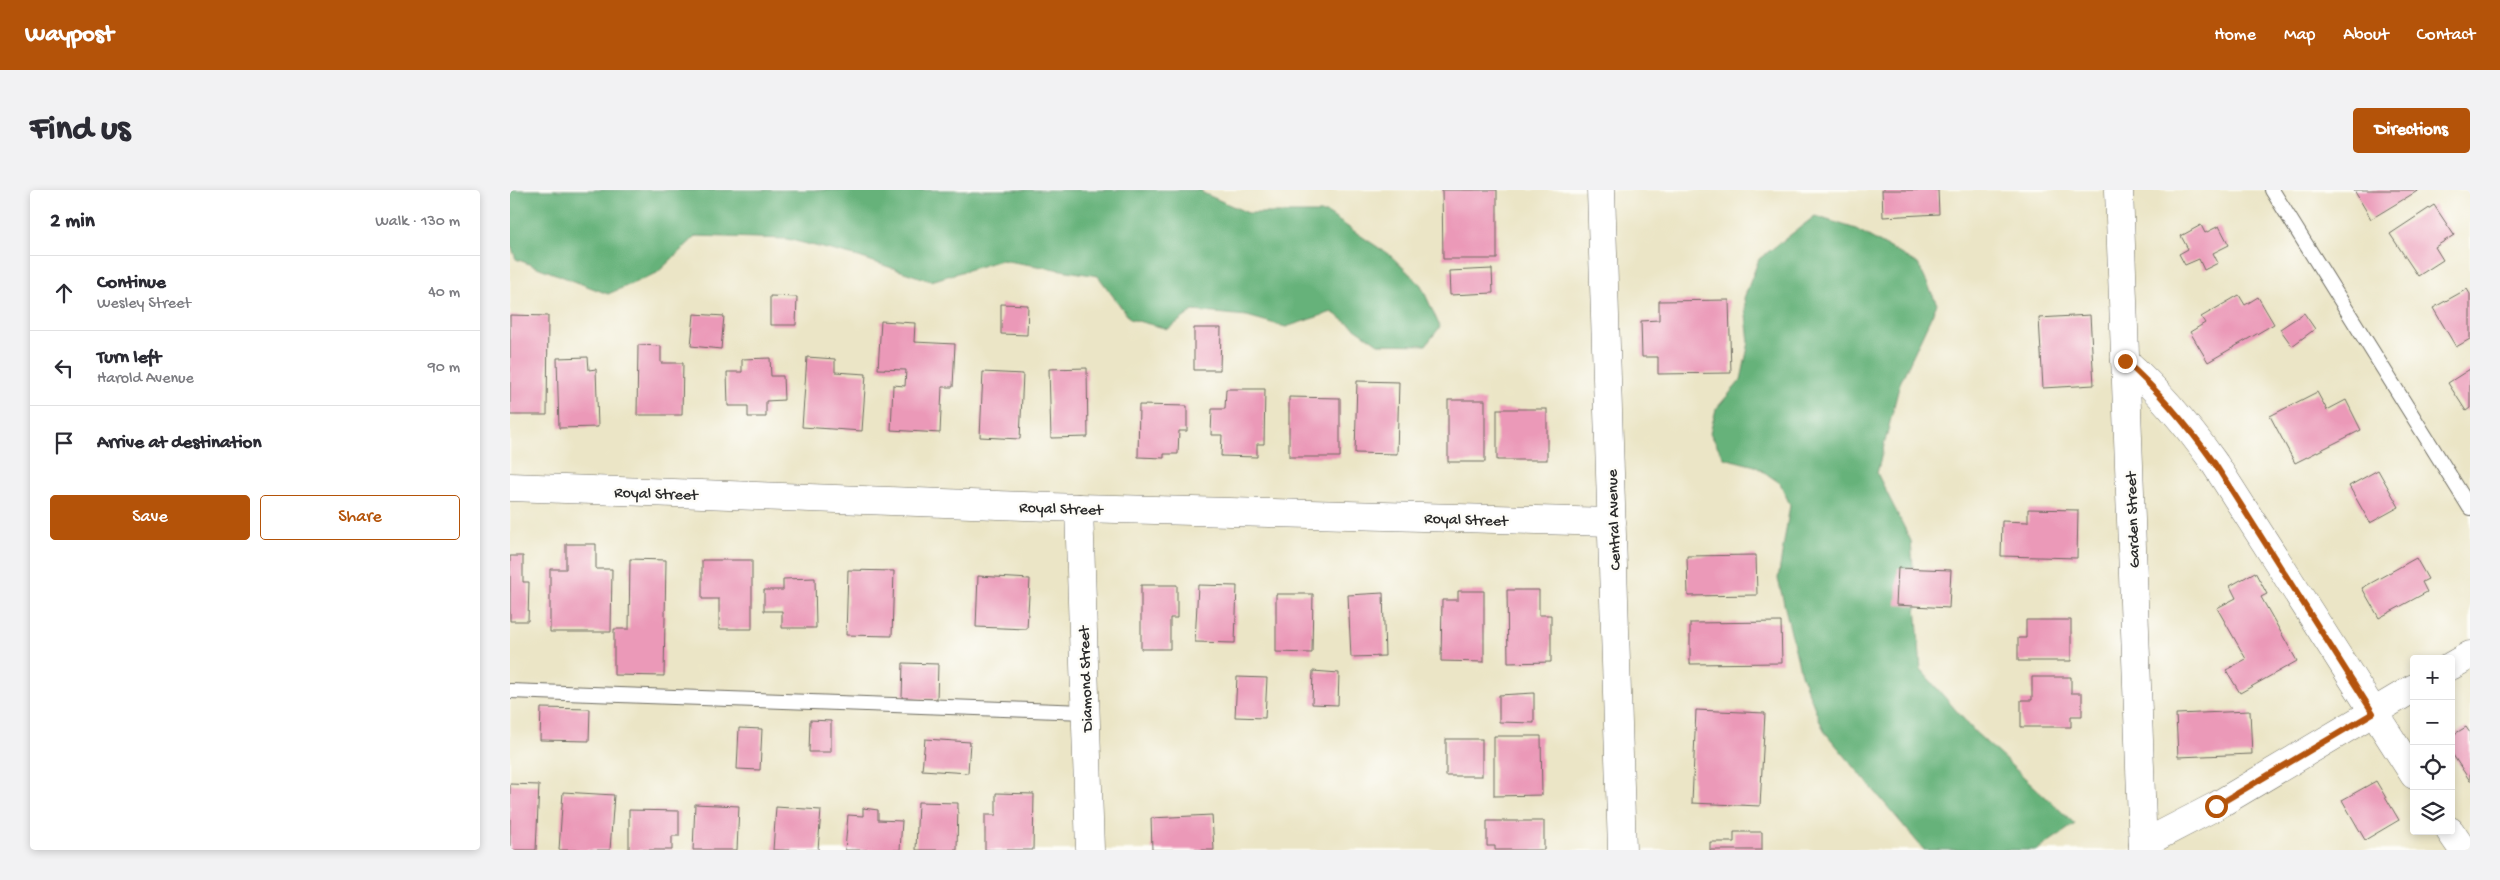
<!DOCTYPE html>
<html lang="en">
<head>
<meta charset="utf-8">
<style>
	:root { --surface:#fff; --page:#f2f2f3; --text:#2b2b33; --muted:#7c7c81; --line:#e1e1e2; --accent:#b45309 }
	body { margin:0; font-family:"Gochi Hand",sans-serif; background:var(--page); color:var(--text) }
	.controls { position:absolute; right:15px; bottom:15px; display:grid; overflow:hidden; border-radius:5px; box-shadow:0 2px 8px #0003 }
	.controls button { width:45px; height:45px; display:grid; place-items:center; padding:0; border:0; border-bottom:1px solid var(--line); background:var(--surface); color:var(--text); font:25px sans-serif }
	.stop { position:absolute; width:15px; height:15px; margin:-11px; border:4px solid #b45309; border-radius:50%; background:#fff }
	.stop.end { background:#b45309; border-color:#fff; box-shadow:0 1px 5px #0008 }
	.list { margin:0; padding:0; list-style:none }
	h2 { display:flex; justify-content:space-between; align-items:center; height:65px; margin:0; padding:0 20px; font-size:21px }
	h2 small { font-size:16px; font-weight:400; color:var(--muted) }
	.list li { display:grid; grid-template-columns:32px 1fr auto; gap:15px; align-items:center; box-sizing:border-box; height:75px; padding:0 20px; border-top:1px solid var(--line) }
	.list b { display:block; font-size:19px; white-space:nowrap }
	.list p { margin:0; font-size:16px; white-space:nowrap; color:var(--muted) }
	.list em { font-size:16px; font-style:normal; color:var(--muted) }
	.actions { display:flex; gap:10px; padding:15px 20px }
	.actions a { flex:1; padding:11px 0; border:1px solid var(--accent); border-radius:5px; text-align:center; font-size:18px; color:var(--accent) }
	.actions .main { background:var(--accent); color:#fff }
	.icon { flex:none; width:28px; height:28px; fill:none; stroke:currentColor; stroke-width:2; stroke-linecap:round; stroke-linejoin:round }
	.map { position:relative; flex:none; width:1960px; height:660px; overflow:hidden; border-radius:5px }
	header { display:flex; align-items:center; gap:30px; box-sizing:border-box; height:70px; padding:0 25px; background:var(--accent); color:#fff }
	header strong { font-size:24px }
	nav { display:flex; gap:28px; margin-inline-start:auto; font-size:18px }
	.intro { display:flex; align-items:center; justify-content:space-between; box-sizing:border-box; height:120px; padding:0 30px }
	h1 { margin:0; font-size:35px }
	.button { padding:12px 22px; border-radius:5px; background:var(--accent); color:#fff; font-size:18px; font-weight:700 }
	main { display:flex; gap:30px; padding:0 30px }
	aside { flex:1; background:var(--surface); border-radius:5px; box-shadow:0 2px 8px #0003 }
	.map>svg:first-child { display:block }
	.forest { fill:#66b27a; stroke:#486e52 }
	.building { fill:#eb99b8 }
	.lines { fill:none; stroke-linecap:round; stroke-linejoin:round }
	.service-casing { stroke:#6e6c61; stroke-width:16 }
	.minor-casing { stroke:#6e6c61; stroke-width:29 }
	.tertiary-casing { stroke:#6e6c61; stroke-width:29 }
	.service { stroke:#fff; stroke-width:14 }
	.minor { stroke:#fff; stroke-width:28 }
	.tertiary { stroke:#fff; stroke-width:28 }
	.route { stroke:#b45309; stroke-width:6 }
	.labels { text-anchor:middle; stroke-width:5; stroke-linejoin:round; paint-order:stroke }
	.street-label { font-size:16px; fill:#2b2b2b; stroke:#fdfcf7 }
</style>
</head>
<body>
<header>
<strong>Waypost</strong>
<nav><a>Home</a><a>Map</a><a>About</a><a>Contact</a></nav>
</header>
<div class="intro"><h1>Find us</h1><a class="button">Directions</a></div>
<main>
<aside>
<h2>2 min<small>Walk · 130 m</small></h2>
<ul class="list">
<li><svg class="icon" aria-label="ahead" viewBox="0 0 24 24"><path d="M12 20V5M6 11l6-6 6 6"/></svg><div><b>Continue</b><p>Wesley Street</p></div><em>40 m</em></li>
<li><svg class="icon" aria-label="left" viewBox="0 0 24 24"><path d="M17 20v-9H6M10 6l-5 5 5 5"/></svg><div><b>Turn left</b><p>Harold Avenue</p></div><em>90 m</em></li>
<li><svg class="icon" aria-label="arrive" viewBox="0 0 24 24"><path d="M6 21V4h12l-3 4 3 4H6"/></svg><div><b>Arrive at destination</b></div></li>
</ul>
<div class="actions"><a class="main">Save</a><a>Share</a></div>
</aside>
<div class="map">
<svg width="1960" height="660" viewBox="0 0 1960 660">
	<rect width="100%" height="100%" fill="#fdfcf7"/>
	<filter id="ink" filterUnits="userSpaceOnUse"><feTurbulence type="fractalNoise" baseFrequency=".02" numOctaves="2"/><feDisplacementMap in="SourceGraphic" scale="10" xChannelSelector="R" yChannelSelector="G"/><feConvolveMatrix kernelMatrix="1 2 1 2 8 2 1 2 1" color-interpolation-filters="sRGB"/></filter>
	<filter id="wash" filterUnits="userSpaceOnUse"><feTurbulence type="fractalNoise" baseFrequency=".0096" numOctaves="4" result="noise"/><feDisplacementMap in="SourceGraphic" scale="20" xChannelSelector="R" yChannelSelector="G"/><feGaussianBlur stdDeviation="1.12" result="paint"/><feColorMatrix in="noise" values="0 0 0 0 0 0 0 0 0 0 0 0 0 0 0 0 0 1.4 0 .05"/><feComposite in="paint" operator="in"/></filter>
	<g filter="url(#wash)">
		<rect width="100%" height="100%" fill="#ebe5c6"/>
		<g class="forest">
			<polygon points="0,0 691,0 693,3 738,23 817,23 881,66 911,95 930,137 916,155 868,154 822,122 776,137 737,126 683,121 658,139 620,129 588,86 491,70 421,91 349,67 277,49 186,46 147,83 98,104 6,69 0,53"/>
			<polygon points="1305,26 1346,39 1408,74 1427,114 1390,193 1367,283 1401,351 1411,480 1465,542 1565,634 1527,660 1414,660 1314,541 1291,484 1268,389 1280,315 1270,293 1245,276 1214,268 1200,243 1206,219 1231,190 1239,152 1234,108 1249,69"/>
		</g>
		<g id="blocks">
			<g class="building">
				<polygon points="932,0 987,0 987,69 933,69"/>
				<polygon points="1372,0 1428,0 1429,24 1373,27"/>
				<polygon points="1844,0 1909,0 1861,29"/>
				<polygon points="1924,15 1944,45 1925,57 1933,70 1908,86 1880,44"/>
				<polygon points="1691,35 1695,43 1709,36 1719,55 1703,63 1708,73 1694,80 1689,69 1675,75 1669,64 1678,59 1671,46"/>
				<polygon points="982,79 983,103 940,105 939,81"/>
				<polygon points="1957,99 1960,104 1960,149 1946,157 1923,118"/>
				<polygon points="1729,105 1735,115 1748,107 1764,134 1698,172 1680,142 1695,133 1691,127"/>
				<polygon points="260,106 287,107 286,135 260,135"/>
				<polygon points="1219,110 1221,183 1148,184 1148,167 1132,167 1131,131 1149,130 1149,111"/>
				<polygon points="491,114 518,115 517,145 491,144"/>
				<polygon points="1794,123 1805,139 1782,156 1770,139"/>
				<polygon points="184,124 214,126 211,159 181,156"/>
				<polygon points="0,125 38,126 37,225 0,225"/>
				<polygon points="1580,125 1584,195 1533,198 1529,128"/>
				<polygon points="371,131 405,133 404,152 445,154 443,197 432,197 430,243 381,240 383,195 395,196 396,180 368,179"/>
				<polygon points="684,138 711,138 710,180 684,180"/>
				<polygon points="128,155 151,156 151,173 173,173 172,225 127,225"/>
				<polygon points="78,167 79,180 86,179 88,237 49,238 47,168"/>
				<polygon points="297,167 325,169 325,182 356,184 352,241 292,237"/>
				<polygon points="260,168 261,186 273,186 274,210 256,211 256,227 238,227 238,216 218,216 217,182 232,182 232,169"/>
				<polygon points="577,178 578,247 541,248 539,179"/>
				<polygon points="1960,179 1960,218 1956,221 1938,193"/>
				<polygon points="473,182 513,184 510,249 470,247"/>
				<polygon points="847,191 889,192 887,264 845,263"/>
				<polygon points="716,199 755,199 754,254 747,254 747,267 711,266 712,245 701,245 702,219 715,219"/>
				<polygon points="1807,202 1817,220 1836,210 1851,240 1785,273 1760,226"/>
				<polygon points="779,207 830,208 830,267 779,267"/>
				<rect x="938" y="210" width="37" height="62"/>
				<polygon points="629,215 677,216 677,241 669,241 668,264 654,264 654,268 628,267"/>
				<rect x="987" y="219" width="50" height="51"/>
				<polygon points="1868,280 1889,317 1860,333 1839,296"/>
				<polygon points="1518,319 1568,320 1567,368 1491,366 1492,331 1518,332"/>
				<polygon points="56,354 86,354 86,379 102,379 101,442 40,442 40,379 56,379"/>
				<polygon points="1246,365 1247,405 1178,406 1177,366"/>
				<polygon points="0,366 13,366 13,392 19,392 18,431 0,431"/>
				<polygon points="1906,368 1918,389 1912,392 1917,402 1869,428 1852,398"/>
				<polygon points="120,369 156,370 154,486 104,485 104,439 119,439"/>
				<polygon points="192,370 242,370 242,439 209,439 209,409 192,409"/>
				<polygon points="1388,378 1441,380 1439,418 1386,415"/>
				<polygon points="338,380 384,381 382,446 336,445"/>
				<polygon points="1745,382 1757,404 1751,407 1787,471 1730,503 1716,480 1736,469 1707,418 1726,408 1720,396"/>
				<polygon points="468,386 520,389 517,439 466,437"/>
				<polygon points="305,388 306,438 272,438 272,421 254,421 254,400 273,400 273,389"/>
				<polygon points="631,395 667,395 667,428 660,428 660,459 631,459"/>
				<polygon points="688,395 727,396 725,453 685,452"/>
				<polygon points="997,400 1029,400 1029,425 1041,425 1041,472 998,473"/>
				<polygon points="948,401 974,401 974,472 931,471 932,410 948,410"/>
				<polygon points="873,403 875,466 841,467 838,405"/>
				<polygon points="766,404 803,404 802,463 766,462"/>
				<polygon points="1516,430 1561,430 1561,471 1508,471 1508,448 1516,448"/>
				<polygon points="1271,432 1272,473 1180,474 1180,433"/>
				<polygon points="393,473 428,474 427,509 392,508"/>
				<polygon points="803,481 829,483 828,515 802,514"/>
				<polygon points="727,487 757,488 755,528 725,527"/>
				<polygon points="1522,487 1561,487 1561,503 1572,503 1572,526 1561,526 1561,537 1511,537 1511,510 1522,510"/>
				<polygon points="1024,503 1024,533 989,532 989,505"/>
				<polygon points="31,518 80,519 79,551 30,550"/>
				<polygon points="1186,520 1255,523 1250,616 1182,613"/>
				<polygon points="1740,521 1742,564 1668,567 1666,524"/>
				<polygon points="300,530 321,531 321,562 299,562"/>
				<polygon points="1956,537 1960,543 1960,591 1941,562 1941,546"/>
				<polygon points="229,538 252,539 250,580 227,579"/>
				<polygon points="984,546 1031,546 1032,605 984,606"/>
				<polygon points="415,549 460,552 458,583 412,580"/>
				<rect x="936" y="549" width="36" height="37"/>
				<polygon points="1866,591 1889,630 1855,650 1832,610"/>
				<polygon points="0,594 29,595 26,660 0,660"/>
				<polygon points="53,602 104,605 100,660 49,660"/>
				<polygon points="486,603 524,604 523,660 475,660 475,625 486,625"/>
				<polygon points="408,612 448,613 447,660 406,660"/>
				<polygon points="185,614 229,616 227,660 183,660"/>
				<polygon points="266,617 311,620 308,660 263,660"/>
				<polygon points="353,618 368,620 368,630 392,631 390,660 335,660 338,625 353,626"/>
				<polygon points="119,620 169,621 169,646 162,646 162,660 119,660"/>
				<polygon points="702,625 704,660 642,660 641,628"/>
				<polygon points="977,631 1034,631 1034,660 985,660 985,656 977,656"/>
				<polygon points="1224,642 1252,642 1252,660 1200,660 1200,652 1224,652"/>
			</g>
		</g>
	</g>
	<g filter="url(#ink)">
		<use href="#blocks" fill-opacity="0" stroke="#6e6c61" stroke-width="1"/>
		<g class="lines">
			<defs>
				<g id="service">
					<polyline points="1762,0 1960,318"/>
					<polyline points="0,501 575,522"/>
				</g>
				<g id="minor">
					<polyline points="1609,0 1633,660"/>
					<path d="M 1615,171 C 1650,202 1678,236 1705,274 L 1904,585"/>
					<polyline points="0,297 569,318 1102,332"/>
					<polyline points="569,318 580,660"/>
					<polyline points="1941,476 1960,465"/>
					<polyline points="1940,641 1953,660"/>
					<polyline points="1633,654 1706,616 1904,498"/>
				</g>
				<polyline id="tertiary" points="1091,0 1112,660"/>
			</defs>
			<use href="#service" class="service-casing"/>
			<use href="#minor" class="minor-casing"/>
			<use href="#tertiary" class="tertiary-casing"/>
			<use href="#service" class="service"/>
			<use href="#minor" class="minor"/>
			<use href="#tertiary" class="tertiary"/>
		</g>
	</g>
	<g class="lines" filter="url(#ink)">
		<path class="route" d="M 1615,171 C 1650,202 1678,236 1705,274 L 1863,523 L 1706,616"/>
	</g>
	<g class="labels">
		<g class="street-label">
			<text transform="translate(146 302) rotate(2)" y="6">Royal Street</text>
			<text transform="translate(551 317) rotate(2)" y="6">Royal Street</text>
			<text transform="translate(956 328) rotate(2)" y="6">Royal Street</text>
			<text transform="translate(1102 330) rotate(-92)" y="6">Central Avenue</text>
			<text transform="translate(1621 330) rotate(-92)" y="6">Garden Street</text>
			<text transform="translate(574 489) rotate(-92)" y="6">Diamond Street</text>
		</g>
	</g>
</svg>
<div class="controls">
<button>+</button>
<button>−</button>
<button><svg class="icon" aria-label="locate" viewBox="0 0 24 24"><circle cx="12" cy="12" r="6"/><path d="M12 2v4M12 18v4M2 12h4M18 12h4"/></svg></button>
<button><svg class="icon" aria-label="layers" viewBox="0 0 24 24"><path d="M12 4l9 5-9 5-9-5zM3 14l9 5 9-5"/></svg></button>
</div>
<div class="stop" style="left:1706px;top:616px"></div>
<div class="stop end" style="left:1615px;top:171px"></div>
</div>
</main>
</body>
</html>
